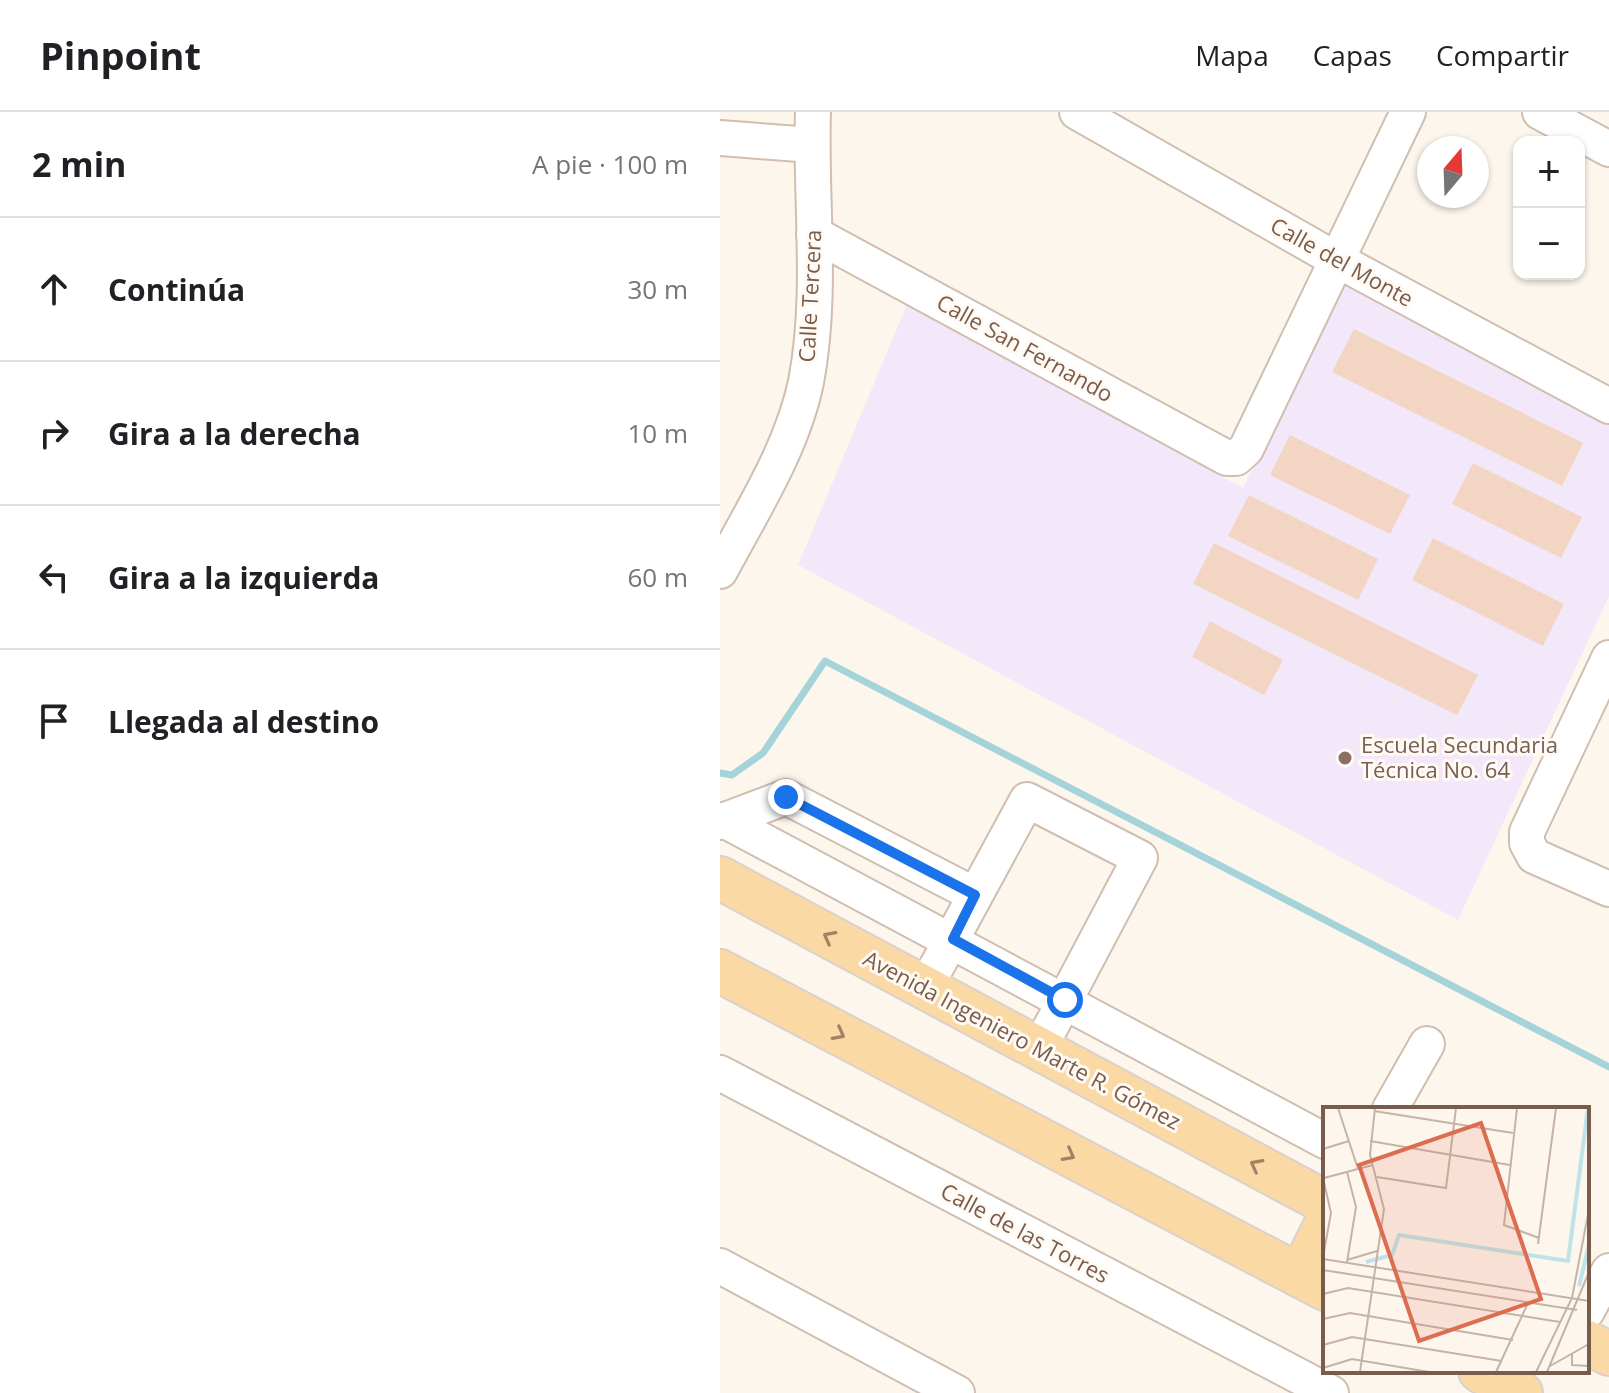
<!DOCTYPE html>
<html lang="es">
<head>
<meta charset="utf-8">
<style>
	:root { --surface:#fff; --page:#f6f6f6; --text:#202124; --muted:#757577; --line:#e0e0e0 }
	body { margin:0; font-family:"Open Sans",sans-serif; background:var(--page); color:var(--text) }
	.controls { position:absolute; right:24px; top:24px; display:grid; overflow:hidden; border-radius:16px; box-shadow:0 2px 6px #0004 }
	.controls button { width:72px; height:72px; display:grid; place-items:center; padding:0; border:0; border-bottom:2px solid var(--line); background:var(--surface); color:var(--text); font:40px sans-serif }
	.compass { position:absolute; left:697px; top:24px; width:72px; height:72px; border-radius:50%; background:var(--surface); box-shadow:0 2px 6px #0004; rotate:19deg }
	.stop { position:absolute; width:24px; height:24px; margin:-18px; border:6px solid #1a73e8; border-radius:50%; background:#fff }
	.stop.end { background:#1a73e8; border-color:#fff; box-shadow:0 2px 8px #0008 }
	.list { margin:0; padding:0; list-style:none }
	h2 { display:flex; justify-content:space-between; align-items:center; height:104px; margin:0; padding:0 32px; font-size:34px }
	h2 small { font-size:26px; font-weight:400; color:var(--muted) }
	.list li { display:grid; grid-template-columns:52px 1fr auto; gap:24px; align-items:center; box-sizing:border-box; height:144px; padding:0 32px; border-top:2px solid var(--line) }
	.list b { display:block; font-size:30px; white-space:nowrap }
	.list em { font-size:26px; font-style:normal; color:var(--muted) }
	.icon { flex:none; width:44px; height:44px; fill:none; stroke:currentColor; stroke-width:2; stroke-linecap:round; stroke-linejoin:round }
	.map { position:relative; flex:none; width:889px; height:1281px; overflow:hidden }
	header { display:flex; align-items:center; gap:48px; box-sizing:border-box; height:112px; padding:0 40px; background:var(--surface); border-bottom:2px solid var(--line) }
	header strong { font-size:38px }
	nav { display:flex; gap:44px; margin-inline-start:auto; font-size:28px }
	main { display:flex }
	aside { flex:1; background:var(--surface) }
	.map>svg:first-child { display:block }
	.education { fill:#f3e8fa }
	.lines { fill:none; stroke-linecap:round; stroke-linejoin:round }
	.stream { stroke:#a5d3da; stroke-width:7 }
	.building { fill:#f3d5c3 }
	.minor-casing { stroke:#d1beb0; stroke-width:38 }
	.major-casing { stroke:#dad1cd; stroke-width:46 }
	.minor { stroke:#fff; stroke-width:34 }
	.major { stroke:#fbd9a5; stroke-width:42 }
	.oneway { stroke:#a18267 }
	.route { stroke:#1a73e8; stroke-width:10 }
	.education-dot { fill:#8d6e63; stroke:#fffaf3; stroke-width:3 }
	.labels { text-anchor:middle; stroke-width:6; stroke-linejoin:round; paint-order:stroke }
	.street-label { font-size:22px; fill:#7a5c4d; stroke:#fffaf3 }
	.education-label { font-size:22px; fill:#785e54; stroke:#fffaf3; text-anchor:start }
	.inset-river { fill:none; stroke:#bfe3e8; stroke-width:4 }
	.inset-road { fill:none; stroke:#c5b3a7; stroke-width:2 }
	.view { fill:#dc6d51; fill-opacity:0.15; stroke:#dc6d51; stroke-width:4 }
	.inset-edge { fill:none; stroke:#7a5c4d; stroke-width:4 }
</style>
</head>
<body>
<header>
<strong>Pinpoint</strong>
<nav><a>Mapa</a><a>Capas</a><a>Compartir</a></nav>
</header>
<main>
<aside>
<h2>2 min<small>A pie · 100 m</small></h2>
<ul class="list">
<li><svg class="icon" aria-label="ahead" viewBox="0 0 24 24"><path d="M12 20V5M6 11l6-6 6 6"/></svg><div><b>Continúa</b></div><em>30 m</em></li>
<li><svg class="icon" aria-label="right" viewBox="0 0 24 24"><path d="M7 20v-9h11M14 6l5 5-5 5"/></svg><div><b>Gira a la derecha</b></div><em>10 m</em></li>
<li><svg class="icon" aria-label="left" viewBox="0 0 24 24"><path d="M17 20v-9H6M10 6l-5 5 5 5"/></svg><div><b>Gira a la izquierda</b></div><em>60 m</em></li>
<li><svg class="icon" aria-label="arrive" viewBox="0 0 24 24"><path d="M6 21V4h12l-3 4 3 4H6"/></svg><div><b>Llegada al destino</b></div></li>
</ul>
</aside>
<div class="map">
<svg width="889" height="1281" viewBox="0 0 889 1281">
	<rect width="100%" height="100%" fill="#fdf6ec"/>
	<polygon class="education" points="625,170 889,312 889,484 738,808 78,453 188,190 523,376"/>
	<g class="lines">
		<polyline class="stream" points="0,661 12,663 43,641 105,549 889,955"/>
	</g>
	<g class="building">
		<polygon points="634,217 863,331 842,374 612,260"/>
		<polygon points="570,323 690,383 670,422 550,363"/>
		<polygon points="753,351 862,405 841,446 732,392"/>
		<polygon points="529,383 658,447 638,488 508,424"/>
		<polygon points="713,426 844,492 823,534 692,468"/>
		<polygon points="494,431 758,563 737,603 473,472"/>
		<polygon points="490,509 563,548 544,583 472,545"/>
	</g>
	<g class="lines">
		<defs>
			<g id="minor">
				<polyline points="357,0 617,148 889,294"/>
				<polyline points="820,0 889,37"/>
				<polyline points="0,26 92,33"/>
				<polyline points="94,122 507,346 516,346 526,337 688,0"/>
				<path d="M 0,459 C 32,399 72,337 86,270 C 103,181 90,89 93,0"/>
				<polyline points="889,546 807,720 807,731 814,744 889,777"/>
				<polyline points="4,708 605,1029"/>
				<polyline points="0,710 66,685 255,783"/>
				<polyline points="205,876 307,688 420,746 319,937"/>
				<polyline points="0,961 611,1281"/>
				<polyline points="670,997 707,932"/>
				<polyline points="0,1154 237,1281"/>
				<polyline points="867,1199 889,1159"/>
			</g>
			<g id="major">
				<polyline points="0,766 605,1090"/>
				<polyline points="0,859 605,1177"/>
				<polyline points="580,1164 605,1114"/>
				<polyline points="867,1230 889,1242"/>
				<polyline points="760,1259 801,1281"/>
			</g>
		</defs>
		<use href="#minor" class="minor-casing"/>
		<use href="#major" class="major-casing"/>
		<use href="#minor" class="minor"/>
		<use href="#major" class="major"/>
	</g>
	<defs><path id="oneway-chevron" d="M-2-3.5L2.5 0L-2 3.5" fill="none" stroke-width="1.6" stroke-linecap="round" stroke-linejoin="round" transform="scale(2)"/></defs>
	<g class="oneway">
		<use href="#oneway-chevron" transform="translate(109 825) rotate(-152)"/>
		<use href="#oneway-chevron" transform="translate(119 922) rotate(28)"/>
		<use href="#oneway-chevron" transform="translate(349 1043) rotate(28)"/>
		<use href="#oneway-chevron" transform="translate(536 1053) rotate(-152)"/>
	</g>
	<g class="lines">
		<polyline class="route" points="66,685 255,783 233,827 345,888"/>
	</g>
	<circle class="education-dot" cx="625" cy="646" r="8"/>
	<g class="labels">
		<g class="street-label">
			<text transform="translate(622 150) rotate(29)" y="8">Calle del Monte</text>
			<text transform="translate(90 184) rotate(-87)" y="8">Calle Tercera</text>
			<text transform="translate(305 236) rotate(29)" y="8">Calle San Fernando</text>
			<text transform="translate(302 928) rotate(28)" y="8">Avenida Ingeniero Marte R. Gómez</text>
			<text transform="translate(305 1121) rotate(28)" y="8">Calle de las Torres</text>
		</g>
		<g class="education-label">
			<text x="641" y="641">Escuela Secundaria<tspan x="641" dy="25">Técnica No. 64</tspan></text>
		</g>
	</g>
	<g transform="translate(603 995)">
		<rect width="266" height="266" fill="#fdf6ec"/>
		<path class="inset-river" d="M 43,155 L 69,148 L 76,128 L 245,154 L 265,1M 256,179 L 266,138"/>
		<path class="inset-road" d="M 15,1 L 35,62M 194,1 L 181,118 L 216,131M 51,4 L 190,26M 47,34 L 187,58M 0,42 L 26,34M 54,70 L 123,81 L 133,1M 1,71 L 50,58M 215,137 L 233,1M 0,150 L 8,106 L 0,71M 0,152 L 266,194M 24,153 L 54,144M 24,155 L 33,100 L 24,65M 0,163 L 254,203M 0,187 L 25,181 L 237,215M 0,212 L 27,206 L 190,233M 0,238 L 29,230 L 179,254M 249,246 L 249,258 L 266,259M 227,259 L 266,237M 0,261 L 29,252 L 106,265M 37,265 L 61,102 L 47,48 L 52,1M 173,265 L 205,196M 213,265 L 249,191 L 266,102M 224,265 L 266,165"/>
		<path class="view" d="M 158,16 L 218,192 L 96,234 L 36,58 Z"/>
		<rect width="266" height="266" class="inset-edge"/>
	</g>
</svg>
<div class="controls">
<button>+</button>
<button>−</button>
</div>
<svg class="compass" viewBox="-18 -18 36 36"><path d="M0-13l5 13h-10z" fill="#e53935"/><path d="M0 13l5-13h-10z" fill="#757577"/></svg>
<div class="stop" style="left:345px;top:888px"></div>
<div class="stop end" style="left:66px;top:685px"></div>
</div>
</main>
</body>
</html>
